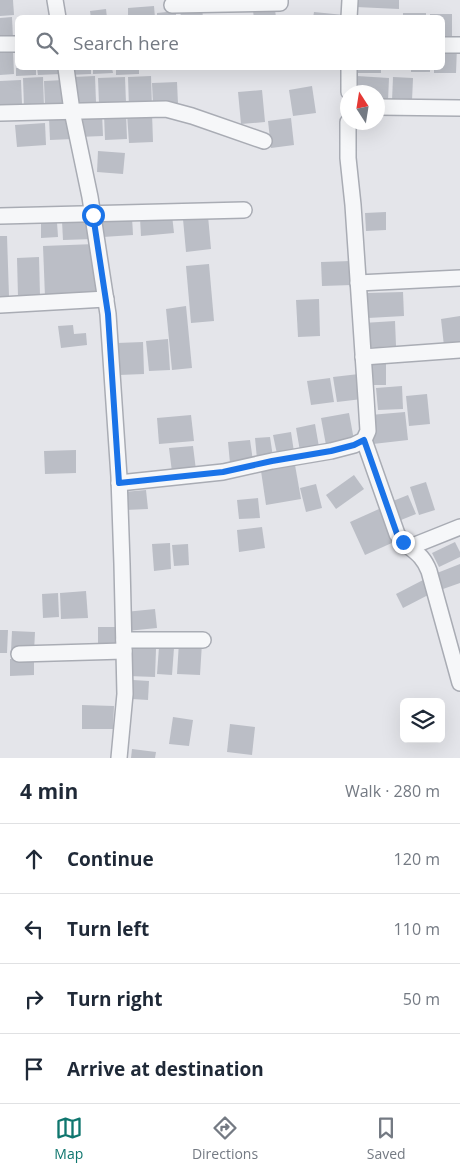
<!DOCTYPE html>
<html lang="en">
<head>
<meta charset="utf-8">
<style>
	:root { --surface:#fff; --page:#f2f2f3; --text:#1f2937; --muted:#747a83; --line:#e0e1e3; --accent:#0f766e }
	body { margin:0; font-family:"Open Sans",sans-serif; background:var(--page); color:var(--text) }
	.controls { position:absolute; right:15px; bottom:15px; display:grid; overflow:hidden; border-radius:8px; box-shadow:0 5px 20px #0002 }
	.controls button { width:45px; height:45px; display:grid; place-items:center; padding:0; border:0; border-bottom:1px solid var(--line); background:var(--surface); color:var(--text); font:25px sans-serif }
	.compass { position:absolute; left:340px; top:85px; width:45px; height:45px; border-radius:50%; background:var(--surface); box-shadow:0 5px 20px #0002; rotate:348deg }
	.stop { position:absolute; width:15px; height:15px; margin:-11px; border:4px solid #1a73e8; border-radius:50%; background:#fff }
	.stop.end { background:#1a73e8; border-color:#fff; box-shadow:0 1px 5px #0008 }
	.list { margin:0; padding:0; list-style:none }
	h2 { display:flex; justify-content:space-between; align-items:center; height:65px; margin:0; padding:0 20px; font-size:21px }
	h2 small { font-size:16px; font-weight:400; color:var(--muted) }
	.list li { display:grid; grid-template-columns:32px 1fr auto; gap:15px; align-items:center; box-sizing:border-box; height:70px; padding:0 20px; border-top:1px solid var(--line) }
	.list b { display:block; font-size:19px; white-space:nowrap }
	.list em { font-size:16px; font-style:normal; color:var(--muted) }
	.icon { flex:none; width:28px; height:28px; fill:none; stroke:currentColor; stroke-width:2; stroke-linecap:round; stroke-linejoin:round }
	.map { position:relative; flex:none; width:460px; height:758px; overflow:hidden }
	.search { position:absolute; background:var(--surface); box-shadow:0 5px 20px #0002; left:15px; right:15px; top:15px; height:55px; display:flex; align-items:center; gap:12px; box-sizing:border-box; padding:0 18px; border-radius:8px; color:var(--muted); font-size:19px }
	.sheet { height:345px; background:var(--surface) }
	nav { display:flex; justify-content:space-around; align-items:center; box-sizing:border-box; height:70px; border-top:1px solid var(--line); background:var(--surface); font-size:14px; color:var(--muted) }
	nav a { display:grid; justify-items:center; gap:2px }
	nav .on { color:var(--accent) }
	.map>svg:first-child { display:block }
	.building { fill:#bbbec6 }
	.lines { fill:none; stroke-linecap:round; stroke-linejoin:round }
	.minor-casing { stroke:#a9acb4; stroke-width:18 }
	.minor { stroke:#f6f7f9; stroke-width:15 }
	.route { stroke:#1a73e8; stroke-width:6 }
</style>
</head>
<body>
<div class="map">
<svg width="460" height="758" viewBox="0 0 460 758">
	<rect width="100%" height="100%" fill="#e4e5ea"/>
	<g class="building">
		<polygon points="0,0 13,0 14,15 0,16"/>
		<polygon points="356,0 399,0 399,9 356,7"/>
		<polygon points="154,6 155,18 128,18 128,8"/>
		<polygon points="202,8 203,18 181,18 180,9"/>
		<polygon points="106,9 107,18 91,18 90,11"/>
		<polygon points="275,9 276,18 254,18 253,11"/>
		<polygon points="176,11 176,18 157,18 157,13"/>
		<polygon points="314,12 344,15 343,18 313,18"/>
		<rect x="403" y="13" width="23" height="5"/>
		<polygon points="430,14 452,14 452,36 442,37 442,18 430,18"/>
		<polygon points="12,17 13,39 0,40 0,18"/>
		<polygon points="442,47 457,47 456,73 434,73 434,68 442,68"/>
		<polygon points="0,51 13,51 14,74 0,75"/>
		<polygon points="16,68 36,68 36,75 16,76"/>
		<polygon points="37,68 60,68 61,74 38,75"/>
		<polygon points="69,68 91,68 91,74 69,75"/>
		<polygon points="93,68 112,68 113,73 93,74"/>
		<polygon points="116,68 139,68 139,74 116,75"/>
		<polygon points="354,68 381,68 381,73 353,73"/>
		<rect x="411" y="68" width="19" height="4"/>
		<polygon points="95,76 96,102 74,103 73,77"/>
		<polygon points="151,76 152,107 129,108 128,77"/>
		<polygon points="357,76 389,78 388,101 378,100 378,92 356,92"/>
		<polygon points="43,77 44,107 24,108 23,78"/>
		<polygon points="125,77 126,103 99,104 98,78"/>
		<polygon points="393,77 413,78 412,101 392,101"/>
		<polygon points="21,80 22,104 0,105 0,81"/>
		<polygon points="64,80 65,106 45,107 44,81"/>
		<polygon points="177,82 178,104 153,105 152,83"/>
		<polygon points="312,86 316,113 293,116 289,90"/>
		<polygon points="262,90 265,122 241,124 238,92"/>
		<polygon points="102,113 103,136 78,137 77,114"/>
		<polygon points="126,113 127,139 105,140 104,114"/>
		<polygon points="152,113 153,142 129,143 127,114"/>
		<polygon points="72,117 73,139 50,140 49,118"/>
		<polygon points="291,118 294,145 271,148 268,121"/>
		<polygon points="45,123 46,145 17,147 15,125"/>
		<polygon points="98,151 125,153 123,174 97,172"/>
		<polygon points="386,212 386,230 366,231 365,213"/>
		<polygon points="172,215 174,233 141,236 140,218"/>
		<polygon points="208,216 211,249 186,252 183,219"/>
		<polygon points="132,217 133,235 103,237 102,219"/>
		<polygon points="92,220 93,239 63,240 62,221"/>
		<polygon points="41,222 57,222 58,237 41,238"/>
		<polygon points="0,236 7,236 9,296 0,296"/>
		<polygon points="95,244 97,294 45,297 43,246"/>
		<polygon points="39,257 40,296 18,297 17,258"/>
		<polygon points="351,261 352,285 322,286 321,262"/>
		<polygon points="209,264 214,321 191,323 186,266"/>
		<polygon points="403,292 404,316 368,318 367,293"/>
		<polygon points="319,299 320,336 298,337 296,300"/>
		<polygon points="186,306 192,368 172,370 166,309"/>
		<polygon points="460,316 460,344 444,346 441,319"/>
		<polygon points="395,321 396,346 364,348 363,323"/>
		<polygon points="73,325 74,334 86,333 87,345 61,348 58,326"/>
		<polygon points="168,339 170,370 149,371 146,341"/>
		<polygon points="143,342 144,374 119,375 117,343"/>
		<rect x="369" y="364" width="17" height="21"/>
		<polygon points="359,374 362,399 337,402 333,377"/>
		<polygon points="330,378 334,402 311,405 307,381"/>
		<polygon points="402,386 403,409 378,410 376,388"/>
		<polygon points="427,394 430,424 409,426 406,396"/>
		<polygon points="405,412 408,440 373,444 370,415"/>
		<polygon points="349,413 354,440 326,445 321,418"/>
		<polygon points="191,415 194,441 159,444 157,418"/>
		<polygon points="315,424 319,447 300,451 296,428"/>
		<polygon points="291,432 294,452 277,454 273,435"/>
		<polygon points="270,437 273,457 257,459 255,438"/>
		<polygon points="250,440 253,461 230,463 228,442"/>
		<polygon points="193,446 196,470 172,472 169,448"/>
		<polygon points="76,450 76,473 45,474 44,451"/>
		<polygon points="295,465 301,499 266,505 261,471"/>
		<polygon points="354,475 364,489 336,509 326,495"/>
		<polygon points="426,482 435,510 419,515 410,487"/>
		<polygon points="316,484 322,508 306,512 300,488"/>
		<polygon points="146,490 148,509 125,510 124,492"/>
		<polygon points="408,495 416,514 396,522 388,503"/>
		<polygon points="258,498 260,518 239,519 237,500"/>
		<polygon points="379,509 394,542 365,555 350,522"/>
		<polygon points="262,527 265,548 239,552 237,530"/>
		<polygon points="455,542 460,552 460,557 439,567 432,553"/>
		<polygon points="170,543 171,569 154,571 152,544"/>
		<polygon points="188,544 189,565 174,566 172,545"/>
		<polygon points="460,564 460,583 443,589 437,573"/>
		<polygon points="425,579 432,593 403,608 396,594"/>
		<polygon points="86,591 88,618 61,619 60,593"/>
		<polygon points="58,593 59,617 43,618 42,594"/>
		<polygon points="155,609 157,628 127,631 125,612"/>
		<rect x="98" y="627" width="22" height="21"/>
		<polygon points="0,630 8,630 7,653 0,653"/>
		<polygon points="12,631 35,632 34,652 11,651"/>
		<polygon points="179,642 202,643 200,675 177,674"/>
		<polygon points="159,647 174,648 172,675 157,674"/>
		<polygon points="130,648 156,649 155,677 128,676"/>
		<polygon points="34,658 34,675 10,676 10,659"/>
		<polygon points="133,680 149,681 148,700 132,699"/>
		<polygon points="82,705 114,706 113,729 82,729"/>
		<polygon points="173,717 193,720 189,746 169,744"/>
		<polygon points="230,724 255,727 252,755 227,752"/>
		<polygon points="132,749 156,752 155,758 131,758"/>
	</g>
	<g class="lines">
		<defs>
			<g id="minor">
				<polyline points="55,0 58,18"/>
				<polyline points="172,5 280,3 280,0"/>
				<polyline points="349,18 350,0"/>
				<polyline points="0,44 18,44"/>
				<polyline points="442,45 460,45"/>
				<polyline points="66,68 72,111 90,197 108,314 119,477 122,564 125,694 119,758"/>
				<polyline points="349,68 349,92"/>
				<polyline points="378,107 460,108"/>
				<polyline points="0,113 166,109 192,116 264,141"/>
				<polyline points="0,216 244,210"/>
				<polyline points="358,283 460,278"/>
				<polyline points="0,305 106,299"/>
				<polyline points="363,357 460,350"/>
				<path d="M 364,440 L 397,534 C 408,550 421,550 429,571 L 460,683"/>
				<polyline points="119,483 223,472 272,461 331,451 354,445 364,440 368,431 366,398 353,205 348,158 348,122"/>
				<polyline points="410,547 460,527"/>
				<polyline points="124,640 203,640"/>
				<polyline points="19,654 124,651"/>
			</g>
		</defs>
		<use href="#minor" class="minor-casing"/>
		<use href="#minor" class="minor"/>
	</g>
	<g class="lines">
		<polyline class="route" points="93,215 108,314 119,483 223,472 272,461 331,451 354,445 364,440 397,534 403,542"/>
	</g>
</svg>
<div class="controls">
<button><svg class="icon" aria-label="layers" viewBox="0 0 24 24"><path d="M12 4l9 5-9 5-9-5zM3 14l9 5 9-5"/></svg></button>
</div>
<svg class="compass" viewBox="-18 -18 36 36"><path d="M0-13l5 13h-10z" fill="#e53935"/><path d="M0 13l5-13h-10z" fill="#747a83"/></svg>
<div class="stop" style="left:93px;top:215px"></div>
<div class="stop end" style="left:403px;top:542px"></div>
<div class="search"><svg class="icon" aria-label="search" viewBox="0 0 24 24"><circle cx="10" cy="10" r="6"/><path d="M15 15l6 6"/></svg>Search here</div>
</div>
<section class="sheet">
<h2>4 min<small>Walk · 280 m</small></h2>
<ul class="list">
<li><svg class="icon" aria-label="ahead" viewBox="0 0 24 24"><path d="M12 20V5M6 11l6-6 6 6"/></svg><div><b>Continue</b></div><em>120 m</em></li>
<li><svg class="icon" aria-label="left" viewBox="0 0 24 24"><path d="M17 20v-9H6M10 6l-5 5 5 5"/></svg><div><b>Turn left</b></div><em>110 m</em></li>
<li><svg class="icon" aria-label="right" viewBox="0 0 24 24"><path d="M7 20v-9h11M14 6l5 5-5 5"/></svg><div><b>Turn right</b></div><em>50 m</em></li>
<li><svg class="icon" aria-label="arrive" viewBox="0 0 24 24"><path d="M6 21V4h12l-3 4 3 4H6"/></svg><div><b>Arrive at destination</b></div></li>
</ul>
</section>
<nav>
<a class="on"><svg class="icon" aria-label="map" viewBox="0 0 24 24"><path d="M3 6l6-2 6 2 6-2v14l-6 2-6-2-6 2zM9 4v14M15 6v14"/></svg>Map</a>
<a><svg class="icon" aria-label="directions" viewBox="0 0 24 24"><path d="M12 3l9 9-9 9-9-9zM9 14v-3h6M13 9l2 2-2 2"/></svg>Directions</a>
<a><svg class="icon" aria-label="saved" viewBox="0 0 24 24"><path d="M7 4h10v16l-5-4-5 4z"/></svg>Saved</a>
</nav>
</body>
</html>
